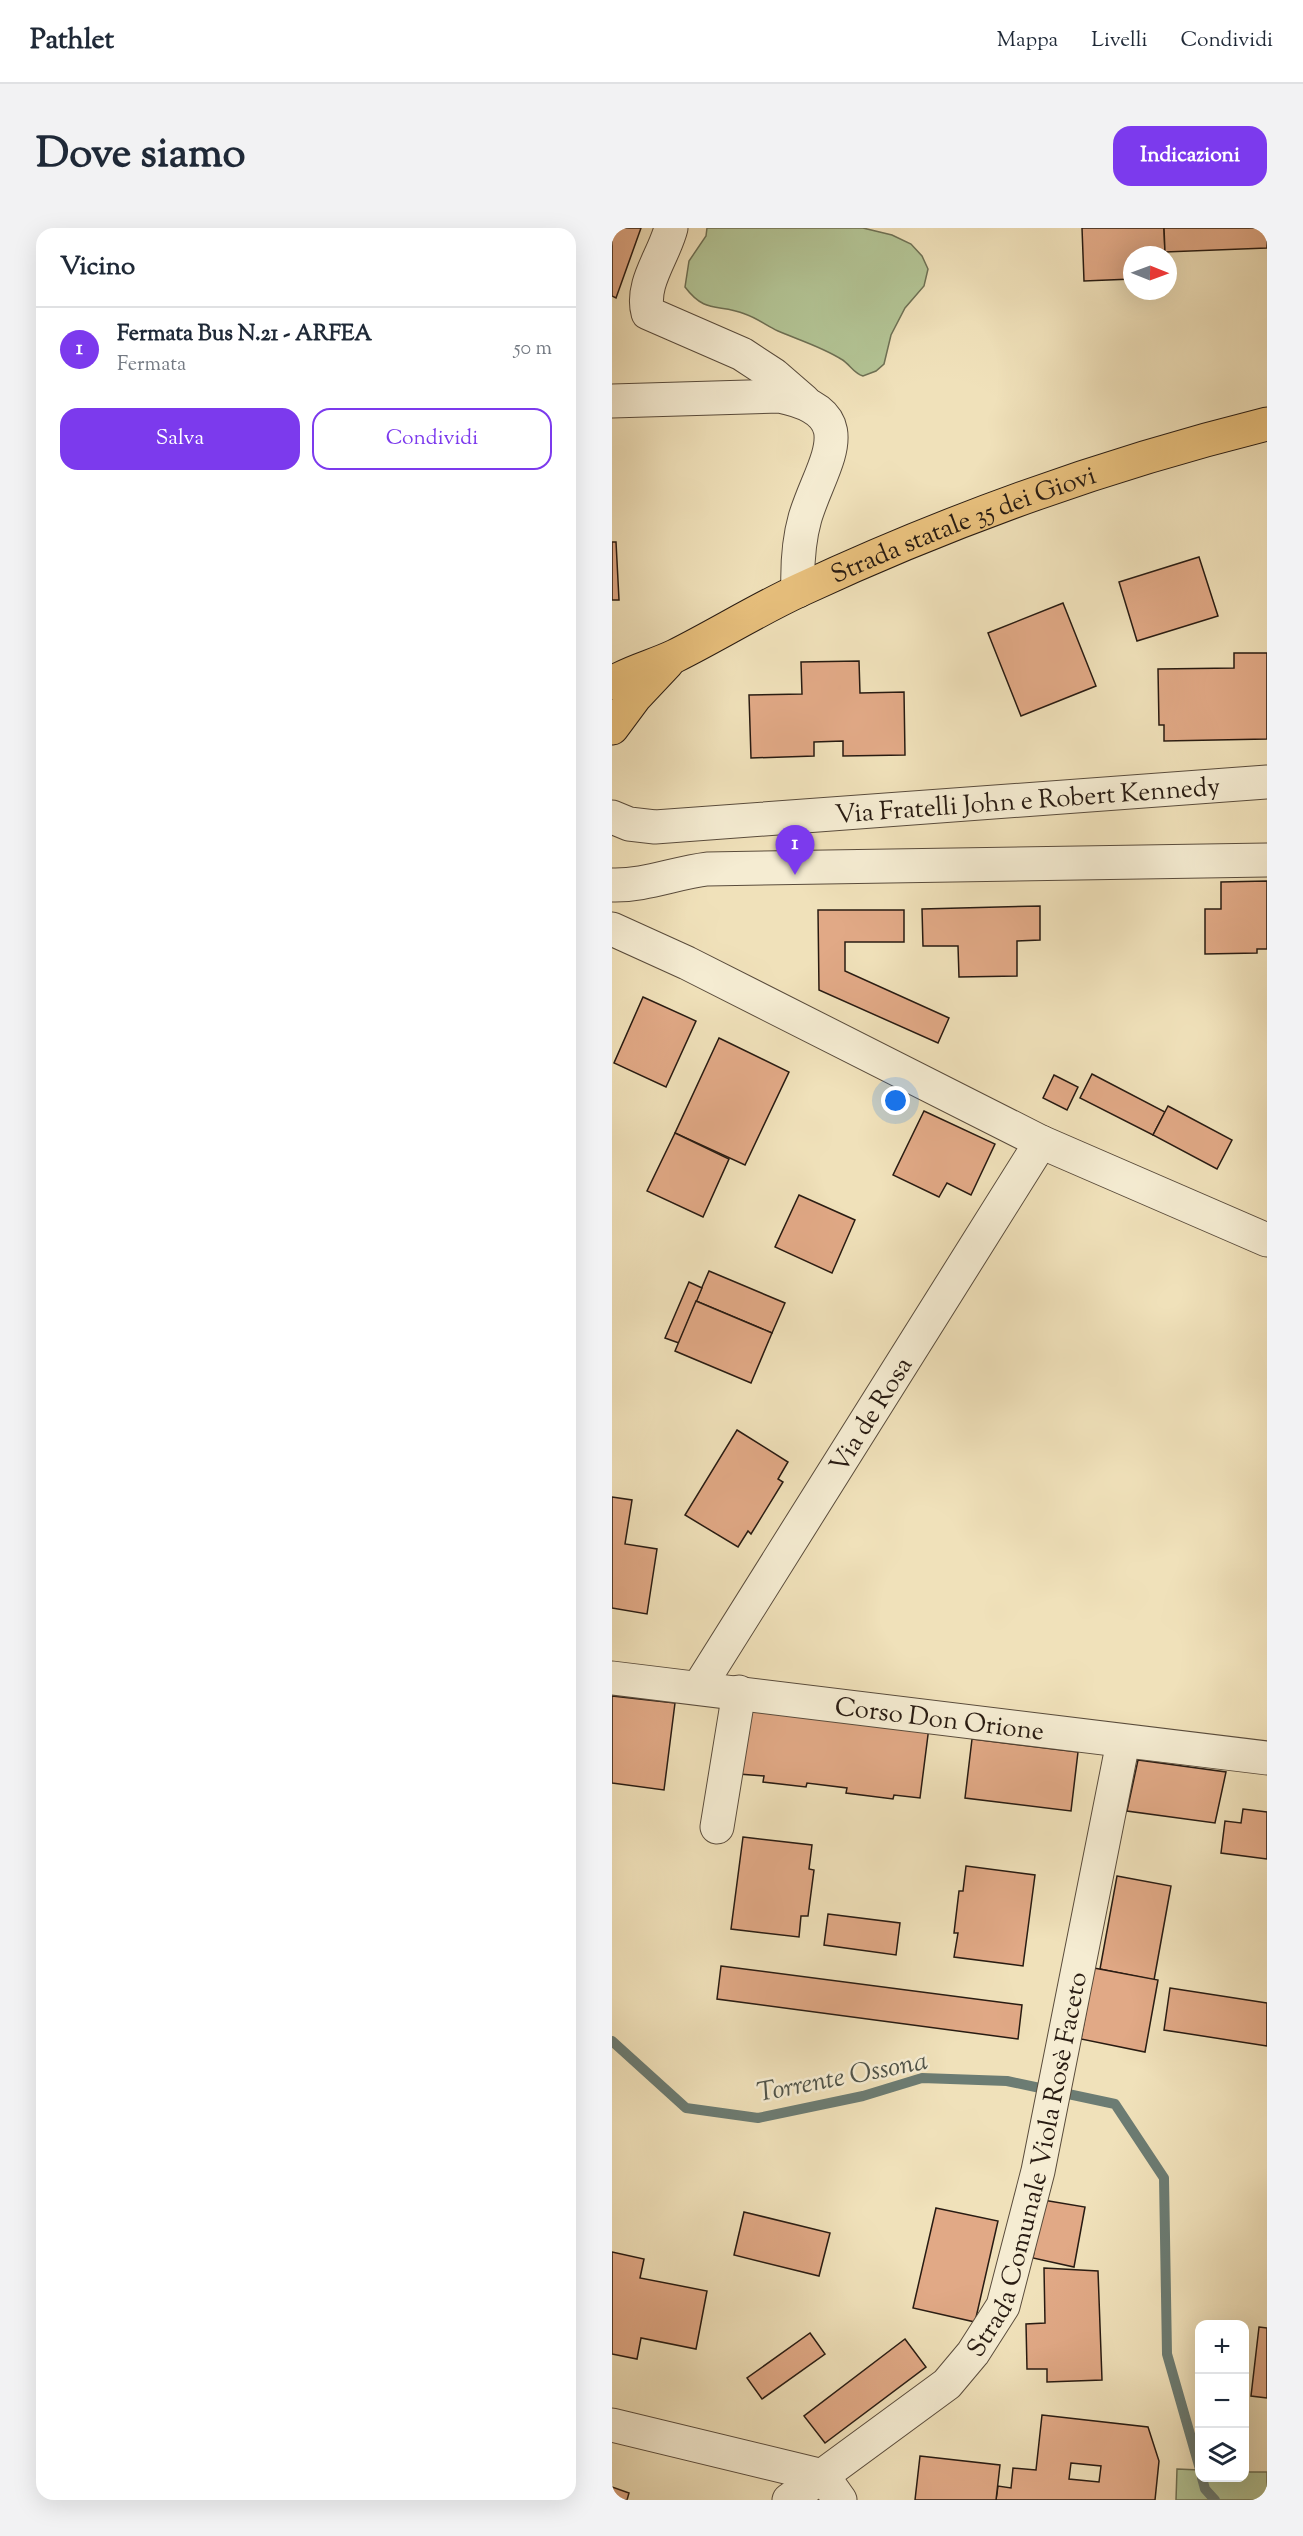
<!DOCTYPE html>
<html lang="it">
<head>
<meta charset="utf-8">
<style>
	:root { --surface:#fff; --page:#f2f2f3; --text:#1f2937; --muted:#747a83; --line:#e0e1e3; --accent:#7c3aed }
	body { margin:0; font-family:"Sorts Mill Goudy",serif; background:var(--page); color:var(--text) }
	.controls { position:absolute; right:18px; bottom:18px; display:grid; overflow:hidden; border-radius:12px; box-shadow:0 6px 24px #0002 }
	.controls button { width:54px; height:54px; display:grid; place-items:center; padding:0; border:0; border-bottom:2px solid var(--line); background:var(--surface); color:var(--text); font:30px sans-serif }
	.compass { position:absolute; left:511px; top:18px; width:54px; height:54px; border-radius:50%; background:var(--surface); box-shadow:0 6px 24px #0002; rotate:91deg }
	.you { position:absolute; left:284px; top:873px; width:21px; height:21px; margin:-15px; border:4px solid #fff; border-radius:50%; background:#1a73e8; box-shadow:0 0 0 9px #1a73e833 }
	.badge { display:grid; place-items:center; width:39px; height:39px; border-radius:50%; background:var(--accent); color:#fff; font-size:20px; font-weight:700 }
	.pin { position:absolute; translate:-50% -50px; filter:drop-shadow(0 2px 3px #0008) }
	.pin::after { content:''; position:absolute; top:32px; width:21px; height:18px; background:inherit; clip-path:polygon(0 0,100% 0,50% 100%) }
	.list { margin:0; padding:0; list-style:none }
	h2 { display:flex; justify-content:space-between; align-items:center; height:78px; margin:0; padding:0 24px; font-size:26px }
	h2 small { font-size:20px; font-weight:400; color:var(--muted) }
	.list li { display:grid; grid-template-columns:39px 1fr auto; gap:18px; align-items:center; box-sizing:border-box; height:84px; padding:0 24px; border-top:2px solid var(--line) }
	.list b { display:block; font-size:22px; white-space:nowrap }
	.list p { margin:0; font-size:20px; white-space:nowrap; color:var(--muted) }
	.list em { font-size:20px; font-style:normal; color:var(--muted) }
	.actions { display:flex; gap:12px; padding:18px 24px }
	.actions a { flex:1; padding:14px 0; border:2px solid var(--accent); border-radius:18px; text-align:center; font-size:21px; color:var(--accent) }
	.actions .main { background:var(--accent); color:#fff }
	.icon { flex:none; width:33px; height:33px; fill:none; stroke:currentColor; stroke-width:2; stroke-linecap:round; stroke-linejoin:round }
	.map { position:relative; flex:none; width:655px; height:2272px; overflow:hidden; border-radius:18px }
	header { display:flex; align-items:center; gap:36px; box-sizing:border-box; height:84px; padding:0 30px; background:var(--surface); border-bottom:2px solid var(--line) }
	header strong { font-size:28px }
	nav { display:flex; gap:33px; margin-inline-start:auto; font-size:21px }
	.intro { display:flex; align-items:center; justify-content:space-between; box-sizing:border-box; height:144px; padding:0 36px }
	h1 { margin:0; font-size:42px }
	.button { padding:15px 27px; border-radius:18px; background:var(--accent); color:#fff; font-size:21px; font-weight:700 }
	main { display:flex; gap:36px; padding:0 36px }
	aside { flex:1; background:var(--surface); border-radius:18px; box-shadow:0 6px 24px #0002 }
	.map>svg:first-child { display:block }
	.green { fill:#b3c495; stroke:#6e7054; stroke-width:1.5 }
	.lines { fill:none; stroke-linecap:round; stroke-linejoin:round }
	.stream { stroke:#6c7c73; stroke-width:10 }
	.building { fill:#e1a986; stroke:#281b12; stroke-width:1.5; fill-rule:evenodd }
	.minor-casing { stroke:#5a4c3c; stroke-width:35 }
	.major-casing { stroke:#281b12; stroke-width:35 }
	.minor { stroke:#f5ecd2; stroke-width:33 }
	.major { stroke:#e8c07d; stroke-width:33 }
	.labels { text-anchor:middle; stroke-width:5; stroke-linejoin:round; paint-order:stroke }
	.street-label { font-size:26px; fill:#281b12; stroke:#f5ecd2 }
	.water-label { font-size:27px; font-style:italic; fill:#50544a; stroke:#f5ecd2 }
</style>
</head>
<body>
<header>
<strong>Pathlet</strong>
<nav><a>Mappa</a><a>Livelli</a><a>Condividi</a></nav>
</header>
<div class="intro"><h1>Dove siamo</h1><a class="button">Indicazioni</a></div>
<main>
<aside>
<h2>Vicino<small></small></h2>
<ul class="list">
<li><span class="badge">1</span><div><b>Fermata Bus N.21 - ARFEA</b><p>Fermata</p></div><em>50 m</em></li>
</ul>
<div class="actions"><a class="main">Salva</a><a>Condividi</a></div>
</aside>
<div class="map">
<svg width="655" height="2272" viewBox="0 0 655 2272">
	<rect width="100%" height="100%" fill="#f0e1ba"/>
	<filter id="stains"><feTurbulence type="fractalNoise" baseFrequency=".00333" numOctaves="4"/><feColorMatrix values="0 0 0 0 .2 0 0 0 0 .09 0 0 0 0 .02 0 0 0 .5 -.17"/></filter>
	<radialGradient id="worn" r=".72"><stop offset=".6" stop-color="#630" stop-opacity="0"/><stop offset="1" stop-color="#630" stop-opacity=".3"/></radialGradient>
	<g class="green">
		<path d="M 95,0 L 251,0 L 280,7 L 299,16 L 310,28 L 316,41 L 312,58 L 293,80 L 279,107 L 272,136 L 264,143 L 251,148 C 241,145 238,136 229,131 C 210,119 187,112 166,103 C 155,98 145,90 133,86 C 107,75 94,87 73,59 L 77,33 L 94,8 Z"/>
		<polygon points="565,2241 587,2242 588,2250 632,2250 633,2244 655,2244 655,2272 564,2272"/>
	</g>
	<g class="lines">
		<g class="stream">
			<polyline points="0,1813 74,1880 146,1890 251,1868 310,1850 395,1853 503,1876 552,1950 555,2126 588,2241"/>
			<polyline points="590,2250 593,2261 603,2272"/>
		</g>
	</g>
	<g class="building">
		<polygon points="0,0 29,0 4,70 0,68"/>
		<polygon points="470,0 552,0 553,27 520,27 520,51 472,53"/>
		<polygon points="552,0 655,0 655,20 553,24"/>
		<polygon points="0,314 4,314 7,372 0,372"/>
		<polygon points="587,329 606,388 525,413 507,354"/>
		<polygon points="451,375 484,458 409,488 376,405"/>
		<polygon points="622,425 655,425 655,511 552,513 552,497 547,497 546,441 622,440"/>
		<polygon points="247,433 248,465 292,464 293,527 231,528 231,513 202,514 202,528 139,530 137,467 190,466 189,434"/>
		<polygon points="655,653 655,721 645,721 645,725 593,726 593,681 609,681 609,654"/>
		<polygon points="428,678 428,712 405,713 405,748 347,749 346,718 311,718 310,681"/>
		<polygon points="206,682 292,682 292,714 233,714 233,743 337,790 326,815 207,762"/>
		<polygon points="31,769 84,793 54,859 2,835"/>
		<polygon points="107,810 177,844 133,937 63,905"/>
		<polygon points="480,846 553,884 541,907 468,870"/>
		<polygon points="442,847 466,859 455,882 431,870"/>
		<polygon points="556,878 620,912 605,941 541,907"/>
		<polygon points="312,883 383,916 359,967 335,955 327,969 281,947"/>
		<polygon points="63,905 117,931 91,989 35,963"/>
		<polygon points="187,967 243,992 220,1045 163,1019"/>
		<polygon points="97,1043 173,1075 160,1105 84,1073"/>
		<polygon points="77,1054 90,1060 67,1115 53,1110"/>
		<polygon points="84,1073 160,1105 139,1155 63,1123"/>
		<polygon points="125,1202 176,1234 166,1251 171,1254 139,1306 136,1303 126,1319 73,1287"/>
		<polygon points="0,1269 20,1272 13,1316 45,1321 35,1386 0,1380"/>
		<polygon points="0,1468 63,1475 52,1562 0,1555"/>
		<polygon points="135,1477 317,1499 308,1570 282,1567 281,1571 234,1565 235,1560 195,1555 194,1559 151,1554 152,1548 127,1546"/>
		<polygon points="360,1511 466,1524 459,1583 353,1570"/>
		<polygon points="526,1532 614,1544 603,1595 515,1583"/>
		<polygon points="631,1581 655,1584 655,1631 609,1625 613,1593 629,1595"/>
		<polygon points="131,1609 200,1617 197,1641 202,1642 196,1688 189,1688 187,1709 119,1701"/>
		<polygon points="354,1638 423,1647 411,1738 342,1729 346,1705 342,1705 347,1663 351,1663"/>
		<polygon points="505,1648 559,1658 542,1752 488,1741"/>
		<polygon points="216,1686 288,1695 284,1727 212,1717"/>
		<polygon points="109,1738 410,1777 406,1811 105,1771"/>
		<polygon points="482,1740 546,1752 533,1824 469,1811"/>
		<polygon points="558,1760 655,1775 655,1818 552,1802"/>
		<polygon points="431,1972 473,1979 462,2039 421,2030"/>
		<polygon points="324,1980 386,1993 363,2094 301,2080"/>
		<polygon points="132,1984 218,2005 207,2048 122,2027"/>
		<polygon points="0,2024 32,2031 28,2050 95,2063 84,2121 29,2110 25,2131 0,2126"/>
		<polygon points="432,2040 486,2043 490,2152 435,2154 435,2141 415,2141 414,2096 433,2095"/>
		<polygon points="647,2099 655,2100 655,2170 639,2168"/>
		<polygon points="198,2105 213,2126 150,2171 135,2150"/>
		<polygon points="293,2111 314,2139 213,2215 192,2188"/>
		<path d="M 430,2187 L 536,2199 L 547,2233 L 543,2272 L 384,2272 L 386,2258 L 399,2260 L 401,2240 L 424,2242 ZM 459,2235 L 489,2238 L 487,2254 L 457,2251 Z"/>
		<polygon points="308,2228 388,2237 384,2272 303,2272"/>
		<polygon points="0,2259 17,2265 15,2272 0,2272"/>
	</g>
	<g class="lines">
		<defs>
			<g id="minor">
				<path d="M 59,0 C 52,28 28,56 36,85 L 130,126 L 162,147 L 192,173"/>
				<path d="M 0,173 L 168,168 C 254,186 209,236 193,290 C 186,315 185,337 186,363"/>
				<path id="s1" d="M 0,589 L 17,596 L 43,599 L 655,554"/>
				<path d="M 0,657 C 32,658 63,645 95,641 L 655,632"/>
				<polyline points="0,701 75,735 429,914 655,1012"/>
				<path id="s2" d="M 0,1450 L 655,1530"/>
				<path id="s3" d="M 87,1459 L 429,914"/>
				<polyline points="105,1599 127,1464"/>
				<polyline points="0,2197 211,2248 228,2272"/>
				<path id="s4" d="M 177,2272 L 335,2156 L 361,2125 L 391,2078 L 426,1943 L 511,1514"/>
			</g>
			<g id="major">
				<path id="s5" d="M 0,455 C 20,443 42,438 63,428 C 105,407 145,382 188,362 C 338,292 494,236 655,196"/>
				<polyline points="0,500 23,469 55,435"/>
			</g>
		</defs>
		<use href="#minor" class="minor-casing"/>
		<use href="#major" class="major-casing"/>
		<use href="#minor" class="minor"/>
		<use href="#major" class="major"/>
	</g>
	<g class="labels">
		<g class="street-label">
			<text dy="9" stroke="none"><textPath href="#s5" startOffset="386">Strada statale 35 dei Giovi</textPath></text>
			<text dy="9" stroke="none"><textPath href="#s1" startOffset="418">Via Fratelli John e Robert Kennedy</textPath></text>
			<text dy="9" stroke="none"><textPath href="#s3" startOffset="322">Via de Rosa</textPath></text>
			<text dy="9" stroke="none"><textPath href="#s2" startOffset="330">Corso Don Orione</textPath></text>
			<text dy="9" stroke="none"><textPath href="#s4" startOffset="435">Strada Comunale Viola Rosè Faceto</textPath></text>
		</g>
		<g class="water-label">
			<text transform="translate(230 1848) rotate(-11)" y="9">Torrente Ossona</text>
		</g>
	</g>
	<rect width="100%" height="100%" filter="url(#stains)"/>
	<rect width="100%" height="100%" fill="url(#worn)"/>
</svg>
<div class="controls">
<button>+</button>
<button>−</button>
<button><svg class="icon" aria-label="layers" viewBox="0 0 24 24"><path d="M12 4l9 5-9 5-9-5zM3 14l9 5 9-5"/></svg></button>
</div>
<svg class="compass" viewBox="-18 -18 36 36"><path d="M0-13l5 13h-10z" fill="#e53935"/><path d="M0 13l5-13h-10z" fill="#747a83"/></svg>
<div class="you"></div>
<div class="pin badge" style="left:183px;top:647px">1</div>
</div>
</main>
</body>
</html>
